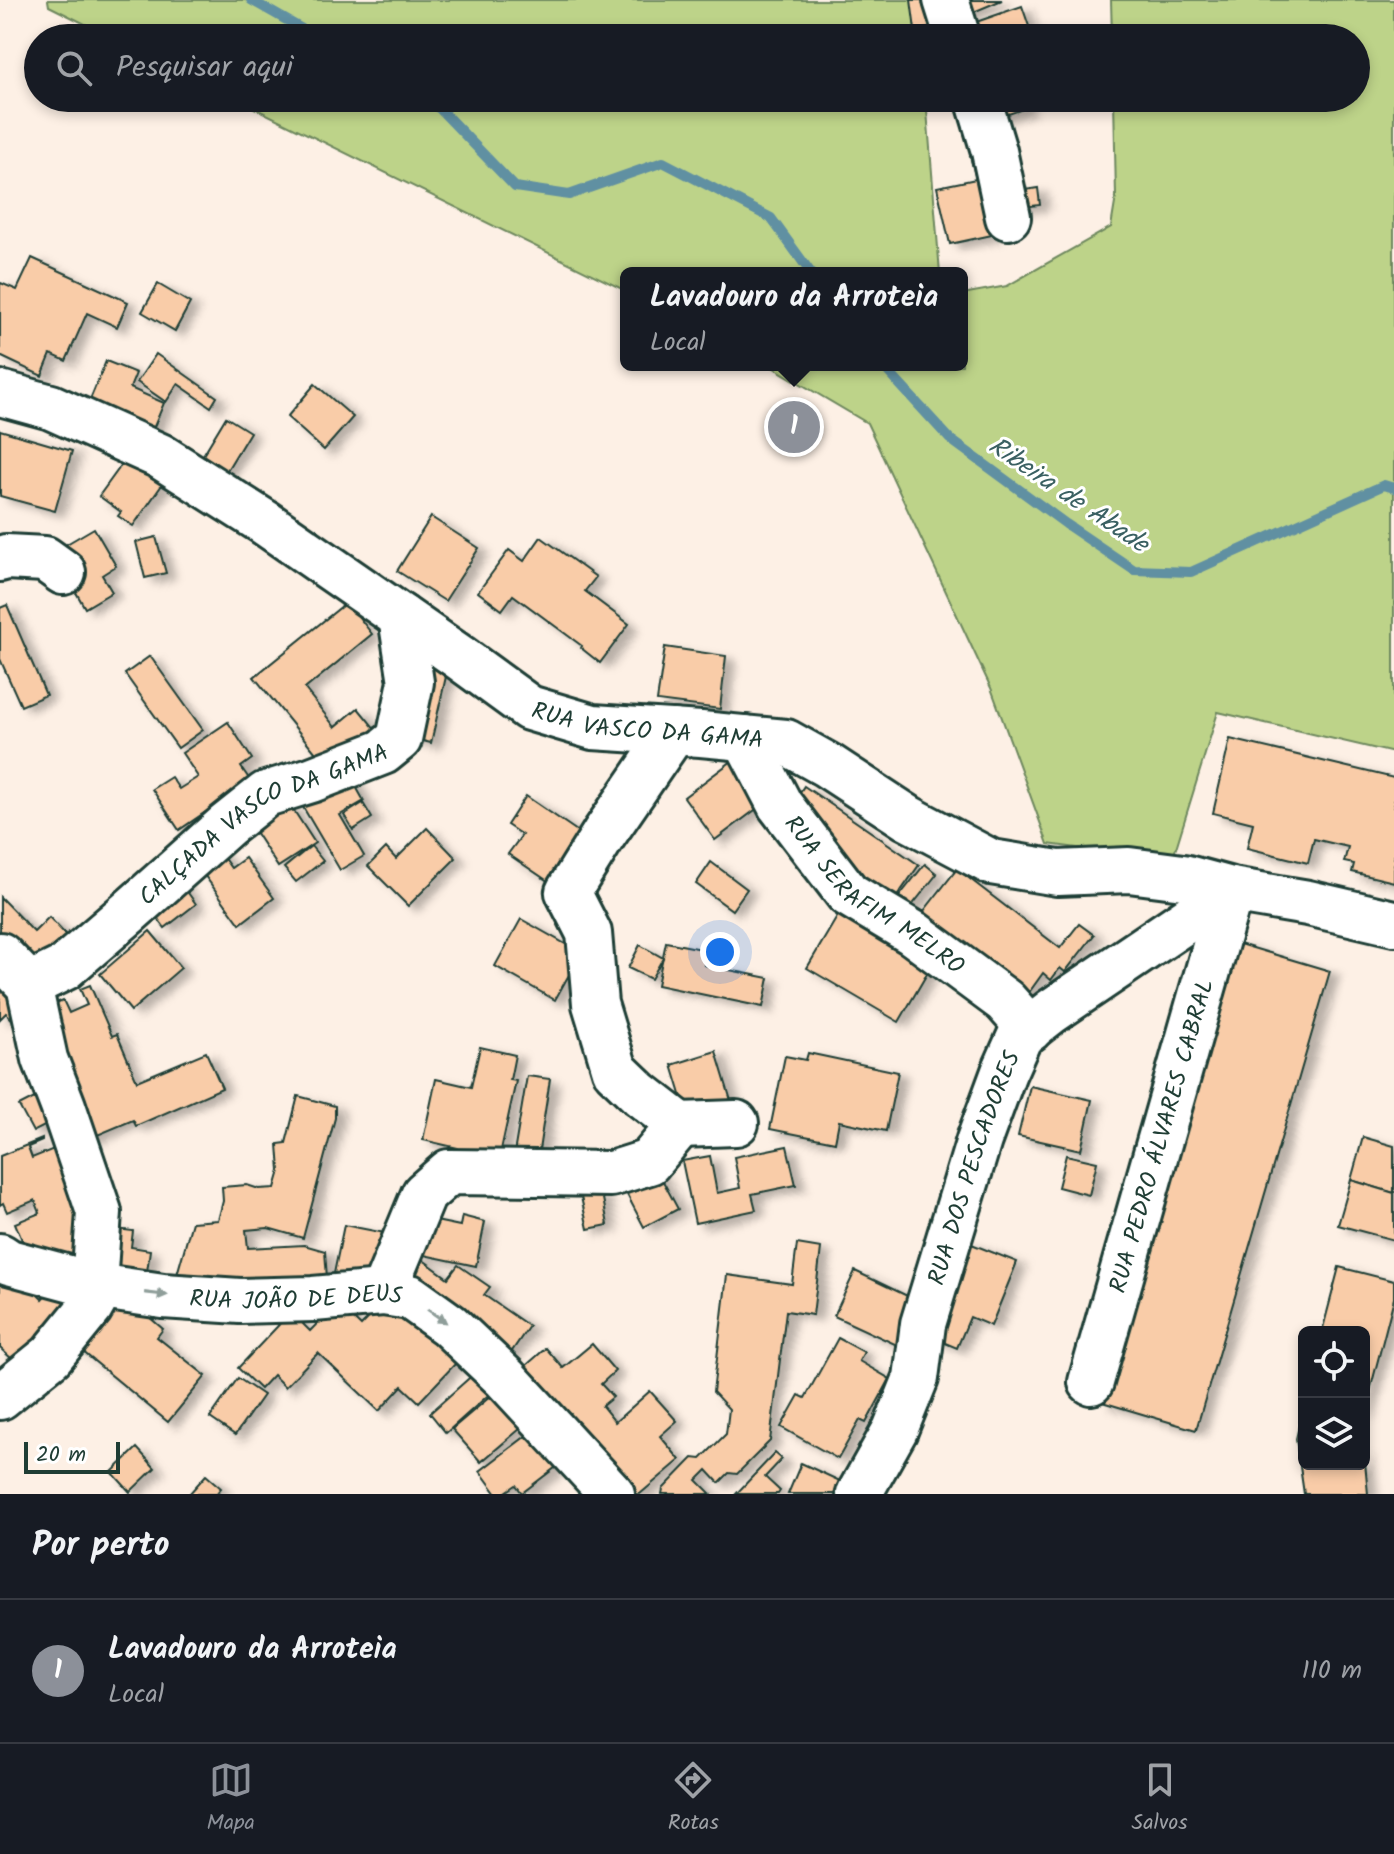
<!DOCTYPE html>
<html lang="pt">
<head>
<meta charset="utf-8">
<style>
	:root { --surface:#171b24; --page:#20242c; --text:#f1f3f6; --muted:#9ea1a6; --line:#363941; --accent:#8c9099 }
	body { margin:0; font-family:Kalam,sans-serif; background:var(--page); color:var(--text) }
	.controls { position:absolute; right:24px; bottom:24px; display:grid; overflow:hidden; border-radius:12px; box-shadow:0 4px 12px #0003 }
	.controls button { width:72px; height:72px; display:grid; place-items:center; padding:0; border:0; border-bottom:2px solid var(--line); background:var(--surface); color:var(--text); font:40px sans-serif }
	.scale { position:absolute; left:24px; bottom:20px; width:96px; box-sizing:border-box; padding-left:8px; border:4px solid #1f3d34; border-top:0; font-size:22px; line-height:28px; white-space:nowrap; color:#1f3d34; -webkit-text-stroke:6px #fff; paint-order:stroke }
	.you { position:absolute; left:720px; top:952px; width:28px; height:28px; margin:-20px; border:6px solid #fff; border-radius:50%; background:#1a73e8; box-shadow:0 0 0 12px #1a73e833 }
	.badge { display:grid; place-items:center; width:52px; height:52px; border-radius:50%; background:var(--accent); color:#fff; font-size:26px; font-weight:700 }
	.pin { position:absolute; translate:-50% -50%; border:4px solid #fff; box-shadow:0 2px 8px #0006 }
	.popup { position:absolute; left:620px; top:267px; width:348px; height:104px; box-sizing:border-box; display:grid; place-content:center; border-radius:12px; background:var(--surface); filter:drop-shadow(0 2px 6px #0005); font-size:26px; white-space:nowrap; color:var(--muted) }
	.popup b { font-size:30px; color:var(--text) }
	.popup::after { content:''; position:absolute; left:50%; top:100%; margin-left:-16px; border:16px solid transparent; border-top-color:var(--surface) }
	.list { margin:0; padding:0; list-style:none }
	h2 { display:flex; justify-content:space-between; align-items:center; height:104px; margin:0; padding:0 32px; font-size:34px }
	h2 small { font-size:26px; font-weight:400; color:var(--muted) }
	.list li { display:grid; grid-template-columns:52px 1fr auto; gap:24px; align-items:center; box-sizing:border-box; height:144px; padding:0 32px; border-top:2px solid var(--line) }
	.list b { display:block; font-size:30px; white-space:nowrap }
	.list p { margin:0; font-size:26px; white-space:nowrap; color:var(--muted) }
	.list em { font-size:26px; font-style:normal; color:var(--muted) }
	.icon { flex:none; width:44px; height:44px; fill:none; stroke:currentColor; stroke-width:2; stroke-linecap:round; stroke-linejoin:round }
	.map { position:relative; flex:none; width:1394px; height:1494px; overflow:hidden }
	.search { position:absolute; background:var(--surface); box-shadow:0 4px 12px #0003; left:24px; right:24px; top:24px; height:88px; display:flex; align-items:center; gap:20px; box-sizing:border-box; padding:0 28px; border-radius:44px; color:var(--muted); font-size:30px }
	.sheet { height:248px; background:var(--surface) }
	nav { display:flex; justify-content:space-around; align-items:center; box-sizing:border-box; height:112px; border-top:2px solid var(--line); background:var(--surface); font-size:22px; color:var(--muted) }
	nav a { display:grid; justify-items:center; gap:4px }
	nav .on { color:var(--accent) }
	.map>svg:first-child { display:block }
	.green { fill:#bdd389; stroke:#6e885e; stroke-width:2 }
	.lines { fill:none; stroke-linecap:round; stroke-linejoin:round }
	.stream { stroke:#6090a2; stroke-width:10 }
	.building { fill:#f9cca8; stroke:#1f3d34; stroke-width:2; filter:url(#shadow) }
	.minor-casing { stroke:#1f3d34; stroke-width:50 }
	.minor { stroke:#fff; stroke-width:44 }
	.oneway { fill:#8f9e9a }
	.labels { text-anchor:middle; stroke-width:6; stroke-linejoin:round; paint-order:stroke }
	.street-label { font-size:24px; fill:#1f3d34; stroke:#fff }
	.water-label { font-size:26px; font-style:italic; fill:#3a6062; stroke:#fff }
</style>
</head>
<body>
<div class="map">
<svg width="1394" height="1494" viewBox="0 0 1394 1494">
	<defs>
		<filter id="shadow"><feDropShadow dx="9" dy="5" stdDeviation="4" flood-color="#0004"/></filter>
	</defs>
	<rect width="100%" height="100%" fill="#fdf0e5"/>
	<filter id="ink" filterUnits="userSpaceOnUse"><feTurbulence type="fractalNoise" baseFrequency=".0125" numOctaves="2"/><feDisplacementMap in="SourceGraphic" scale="16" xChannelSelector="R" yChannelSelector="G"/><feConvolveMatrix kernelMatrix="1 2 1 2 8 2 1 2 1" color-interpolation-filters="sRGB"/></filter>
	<g filter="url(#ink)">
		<g class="green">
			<polygon points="48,0 919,0 922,38 113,38 49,6"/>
			<polygon points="1111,0 1394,0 1394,753 1218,712 1172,861 1048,844 991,688 867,423 769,365 962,365 962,294 1007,286 1111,227 1116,197 1114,98 1356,98 1356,38 1112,38"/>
			<polygon points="234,98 926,98 940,273 626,273 626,291"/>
		</g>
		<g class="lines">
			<g class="stream">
				<polyline points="251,0 318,38"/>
				<polyline points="421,98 440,109 515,187 569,195 663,162 771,218 811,273"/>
				<polyline points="882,365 950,439 1066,524 1134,570 1191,572 1384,485 1394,488"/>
			</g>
		</g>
		<g class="building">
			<polygon points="911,0 935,0 939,27 915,30"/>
			<polygon points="949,0 1002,0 957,19"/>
			<polygon points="1022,6 1033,38 962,38 959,28"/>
			<polygon points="983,98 1022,98 1026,108 991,120"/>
			<polygon points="986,153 983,195 992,235 950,244 937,187 976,179 970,156"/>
			<polygon points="1038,188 1040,205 1015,208 1012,192"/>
			<polygon points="32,258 128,302 117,327 87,313 66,361 51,354 42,376 0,356 0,285 1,283 17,290"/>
			<polygon points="158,284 190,303 175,331 142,312"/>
			<polygon points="156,354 217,397 211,407 178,384 166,402 137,382"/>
			<polygon points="106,361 136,373 130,388 164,403 148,441 84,414"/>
			<polygon points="315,384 353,417 324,450 287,417"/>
			<polygon points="800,412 811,427 787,443 777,428"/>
			<polygon points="226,417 250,432 221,480 197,465"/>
			<polygon points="0,430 72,451 55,511 0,496"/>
			<polygon points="128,456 164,482 133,526 118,516 121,512 99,496"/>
			<polygon points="431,517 479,548 445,601 397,571"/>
			<polygon points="94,528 116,566 102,575 112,592 85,608 53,552"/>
			<polygon points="156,537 166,573 145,578 136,542"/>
			<polygon points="541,537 596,577 585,591 629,624 600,663 581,648 582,646 513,595 502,610 478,592 509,550 524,561"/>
			<polygon points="347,602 372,634 305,689 335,727 358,708 385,741 337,779 254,677"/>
			<polygon points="7,605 46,695 21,706 0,659 0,608"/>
			<polygon points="665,647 726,656 720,709 657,701"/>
			<polygon points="150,656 203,730 178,748 125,674"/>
			<polygon points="418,665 447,672 431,743 402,736"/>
			<polygon points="228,722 252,759 241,767 263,799 228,822 216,805 179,830 152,789 171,777 179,789 198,777 182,753"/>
			<polygon points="1230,739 1394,778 1394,882 1352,872 1354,864 1344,862 1348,847 1314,839 1308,863 1247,848 1253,823 1213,813"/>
			<polygon points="732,761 763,804 715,840 684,797"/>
			<polygon points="349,774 364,801 340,815 364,856 340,870 300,802"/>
			<polygon points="804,786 919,865 891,905 833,866 786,813"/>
			<polygon points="526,796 596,844 564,892 508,854 522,835 507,825"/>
			<polygon points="289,803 315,843 278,867 252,827"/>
			<polygon points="363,803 372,818 353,830 344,815"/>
			<polygon points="427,828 456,858 408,906 368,866 386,848 396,859"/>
			<polygon points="311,846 323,861 296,882 284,868"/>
			<polygon points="218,850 231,868 245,858 274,898 240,924 197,865"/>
			<polygon points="711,862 747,889 732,910 696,884"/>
			<polygon points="925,864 937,874 902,918 890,908"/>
			<polygon points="957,869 1060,948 1079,924 1094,935 1065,972 1060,968 1051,980 1043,973 1025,998 920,916"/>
			<polygon points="178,879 196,904 165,928 146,903"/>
			<polygon points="0,897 34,932 49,917 66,935 29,972 0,943"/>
			<polygon points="840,912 932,965 899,1022 807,968"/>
			<polygon points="521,919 581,953 555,1000 495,966"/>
			<polygon points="150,931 181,968 131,1011 100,974"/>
			<polygon points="666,942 707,950 704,965 769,978 763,1007 657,985"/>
			<polygon points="1236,943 1330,971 1196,1430 1102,1402"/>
			<polygon points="640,945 663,958 651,979 628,968"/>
			<polygon points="0,973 23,1031 6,1013 0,1019"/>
			<polygon points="90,985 112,1036 117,1034 137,1081 206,1052 222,1088 136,1126 133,1120 88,1139 33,1013 63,1000 69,1013 87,1005 80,989"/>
			<polygon points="480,1047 515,1055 510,1080 516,1081 498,1164 457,1154 458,1148 423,1140 436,1079 471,1087"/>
			<polygon points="716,1051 735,1114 691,1127 672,1065"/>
			<polygon points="808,1053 898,1072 886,1131 839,1121 835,1142 770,1129 785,1056 806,1060"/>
			<polygon points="527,1076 550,1079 537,1163 513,1159"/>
			<polygon points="1030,1086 1092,1100 1081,1150 1018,1136"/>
			<polygon points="48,1091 62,1117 33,1132 19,1106"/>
			<polygon points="298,1096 335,1106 335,1118 303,1238 268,1228 246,1230 248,1248 304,1245 325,1251 327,1278 174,1285 192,1222 218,1220 223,1201 222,1187 247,1185 259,1189 275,1188 280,1171 278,1144 286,1143"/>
			<polygon points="1363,1137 1394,1146 1394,1193 1351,1180"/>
			<polygon points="42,1139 42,1141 28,1147 32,1158 66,1144 93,1256 38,1279 15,1223 40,1213 35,1200 7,1212 3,1203 0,1205 0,1156"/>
			<polygon points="787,1146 796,1185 752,1194 756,1210 695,1223 682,1161 710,1156 717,1193 740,1188 734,1157"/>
			<polygon points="1066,1155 1097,1162 1089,1195 1058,1187"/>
			<polygon points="657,1170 678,1209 644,1227 623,1187"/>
			<polygon points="1351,1180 1394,1193 1394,1240 1338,1225"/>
			<polygon points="602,1193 608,1225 588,1229 581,1197"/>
			<polygon points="462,1216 485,1222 476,1266 419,1254 426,1219 460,1226"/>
			<polygon points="344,1225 390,1234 378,1293 332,1283"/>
			<polygon points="108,1228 133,1231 131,1247 150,1250 145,1286 102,1280"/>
			<polygon points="964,1241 1017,1262 991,1326 970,1317 957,1348 926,1335"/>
			<polygon points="797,1244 821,1248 813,1315 786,1311 770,1441 737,1474 729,1473 719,1483 707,1470 697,1480 711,1494 662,1494 663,1489 693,1458 701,1459 726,1434 729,1409 713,1392 727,1275 792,1284"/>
			<polygon points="415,1254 448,1278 458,1265 490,1287 484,1295 529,1326 506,1360 395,1281"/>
			<polygon points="1339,1267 1394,1281 1394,1298 1364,1414 1364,1332 1322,1332"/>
			<polygon points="13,1271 42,1299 59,1280 88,1307 42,1355 29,1343 13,1360 0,1348 0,1285"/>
			<polygon points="855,1271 920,1302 899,1346 834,1316"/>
			<polygon points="121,1293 163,1329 157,1337 206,1376 168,1422 76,1346"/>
			<polygon points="389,1297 457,1362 419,1402 402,1386 379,1411 318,1353 285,1387 273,1375 260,1389 238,1368 291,1312 310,1331 337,1303 361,1326"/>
			<polygon points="838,1338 864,1352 859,1361 890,1379 866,1423 860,1420 838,1459 781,1427 799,1395 805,1398"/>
			<polygon points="592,1344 615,1371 601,1384 613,1397 602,1406 615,1422 650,1391 677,1421 660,1436 680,1460 640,1494 619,1494 512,1378 546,1348 563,1368"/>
			<polygon points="477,1371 494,1390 446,1433 430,1413"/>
			<polygon points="238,1378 263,1395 235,1435 210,1418"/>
			<polygon points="498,1390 527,1423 481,1462 452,1429"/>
			<polygon points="1304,1403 1304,1464 1364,1464 1364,1451 1368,1494 1304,1494 1296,1439"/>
			<polygon points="534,1430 560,1464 522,1493 516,1485 503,1494 497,1494 480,1471"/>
			<polygon points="137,1448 155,1468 130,1492 112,1472"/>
			<polygon points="775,1453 782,1459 765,1477 780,1491 778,1494 736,1494"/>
			<polygon points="801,1463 840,1481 834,1494 788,1494"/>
			<polygon points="206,1475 221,1488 216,1494 189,1494"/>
		</g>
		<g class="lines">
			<defs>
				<g id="minor">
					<polyline points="946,0 958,38"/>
					<polyline points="978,98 994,151 1008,217"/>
					<path id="s1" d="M 0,393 L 51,407 L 160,456 L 264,522 L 459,657 L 529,708 L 593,727 L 701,734 L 786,742 L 827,765 L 908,818 L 991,862 L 1058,873 L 1129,870 L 1183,877 L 1231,890 L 1308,903 L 1394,923"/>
					<polyline points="0,559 6,557 45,559 63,572"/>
					<polyline points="674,732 604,834 568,892 589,933 595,1004 615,1070 640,1094 680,1125"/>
					<path id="s2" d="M 745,738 L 780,805 L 848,894 L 913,933 L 1005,1001 L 1030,1029"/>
					<polyline points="0,955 29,985 45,1059 63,1106 99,1212 94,1285"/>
					<path id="s3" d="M 29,985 L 64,968 L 128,913 L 227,825 L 266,794 L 311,780 L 383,752 L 399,739 L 411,682 L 401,617"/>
					<polyline points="680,1125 736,1123"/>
					<path id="s4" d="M 0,1256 L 9,1262 L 102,1287 L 163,1296 L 240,1301 L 313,1299 L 383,1293 L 410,1297 L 449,1325 L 505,1378 L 612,1494"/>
					<polyline points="383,1293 424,1194 449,1172 611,1174 649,1162 680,1125"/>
					<path id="s5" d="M 1091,1382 L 1231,890"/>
					<polyline points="0,1397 51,1356 90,1308 102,1287"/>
					<path id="s6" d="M 859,1494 L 895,1430 L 916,1378 L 923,1324 L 979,1140 L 1004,1072 L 1020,1036 L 1052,1011 L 1231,890"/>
				</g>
			</defs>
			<use href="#minor" class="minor-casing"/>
			<use href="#minor" class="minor"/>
		</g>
		<defs><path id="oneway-solid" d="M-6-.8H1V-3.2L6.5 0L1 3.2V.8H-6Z" transform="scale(2)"/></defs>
		<g class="oneway">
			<use href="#oneway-solid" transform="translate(156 1294) rotate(7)"/>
			<use href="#oneway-solid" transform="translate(437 1316) rotate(35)"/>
		</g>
	</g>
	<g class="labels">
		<g class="street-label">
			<text dy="8" stroke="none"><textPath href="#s1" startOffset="740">RUA VASCO DA GAMA</textPath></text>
			<text dy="8" stroke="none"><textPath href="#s3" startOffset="288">CALÇADA VASCO DA GAMA</textPath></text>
			<text dy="8" stroke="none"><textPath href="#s2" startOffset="208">RUA SERAFIM MELRO</textPath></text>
			<text dy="8" stroke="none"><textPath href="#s5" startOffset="256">RUA PEDRO ÁLVARES CABRAL</textPath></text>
			<text dy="8" stroke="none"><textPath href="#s6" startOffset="348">RUA DOS PESCADORES</textPath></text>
			<text dy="8" stroke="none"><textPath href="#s4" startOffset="302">RUA JOÃO DE DEUS</textPath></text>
		</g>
		<g class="water-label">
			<text transform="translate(1069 494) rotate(34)" y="9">Ribeira de Abade</text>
		</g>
	</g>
</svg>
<div class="controls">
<button><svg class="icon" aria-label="locate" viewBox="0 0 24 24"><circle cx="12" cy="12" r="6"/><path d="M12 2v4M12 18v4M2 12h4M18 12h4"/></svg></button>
<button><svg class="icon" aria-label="layers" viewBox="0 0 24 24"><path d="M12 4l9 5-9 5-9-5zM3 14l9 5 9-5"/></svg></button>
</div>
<div class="scale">20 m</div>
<div class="you"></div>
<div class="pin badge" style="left:794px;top:427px">1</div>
<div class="popup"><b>Lavadouro da Arroteia</b>Local</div>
<div class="search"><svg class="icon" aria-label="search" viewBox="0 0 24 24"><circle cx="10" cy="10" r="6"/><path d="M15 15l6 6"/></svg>Pesquisar aqui</div>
</div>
<section class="sheet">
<h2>Por perto<small></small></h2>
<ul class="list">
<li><span class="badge">1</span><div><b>Lavadouro da Arroteia</b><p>Local</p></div><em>110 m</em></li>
</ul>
</section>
<nav>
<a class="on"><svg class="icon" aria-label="map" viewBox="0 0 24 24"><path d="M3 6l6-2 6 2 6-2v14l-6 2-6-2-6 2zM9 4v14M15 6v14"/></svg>Mapa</a>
<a><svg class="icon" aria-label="directions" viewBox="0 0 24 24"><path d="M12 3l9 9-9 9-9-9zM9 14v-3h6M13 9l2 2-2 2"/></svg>Rotas</a>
<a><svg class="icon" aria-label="saved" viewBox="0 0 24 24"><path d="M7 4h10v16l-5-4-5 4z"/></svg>Salvos</a>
</nav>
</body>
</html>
